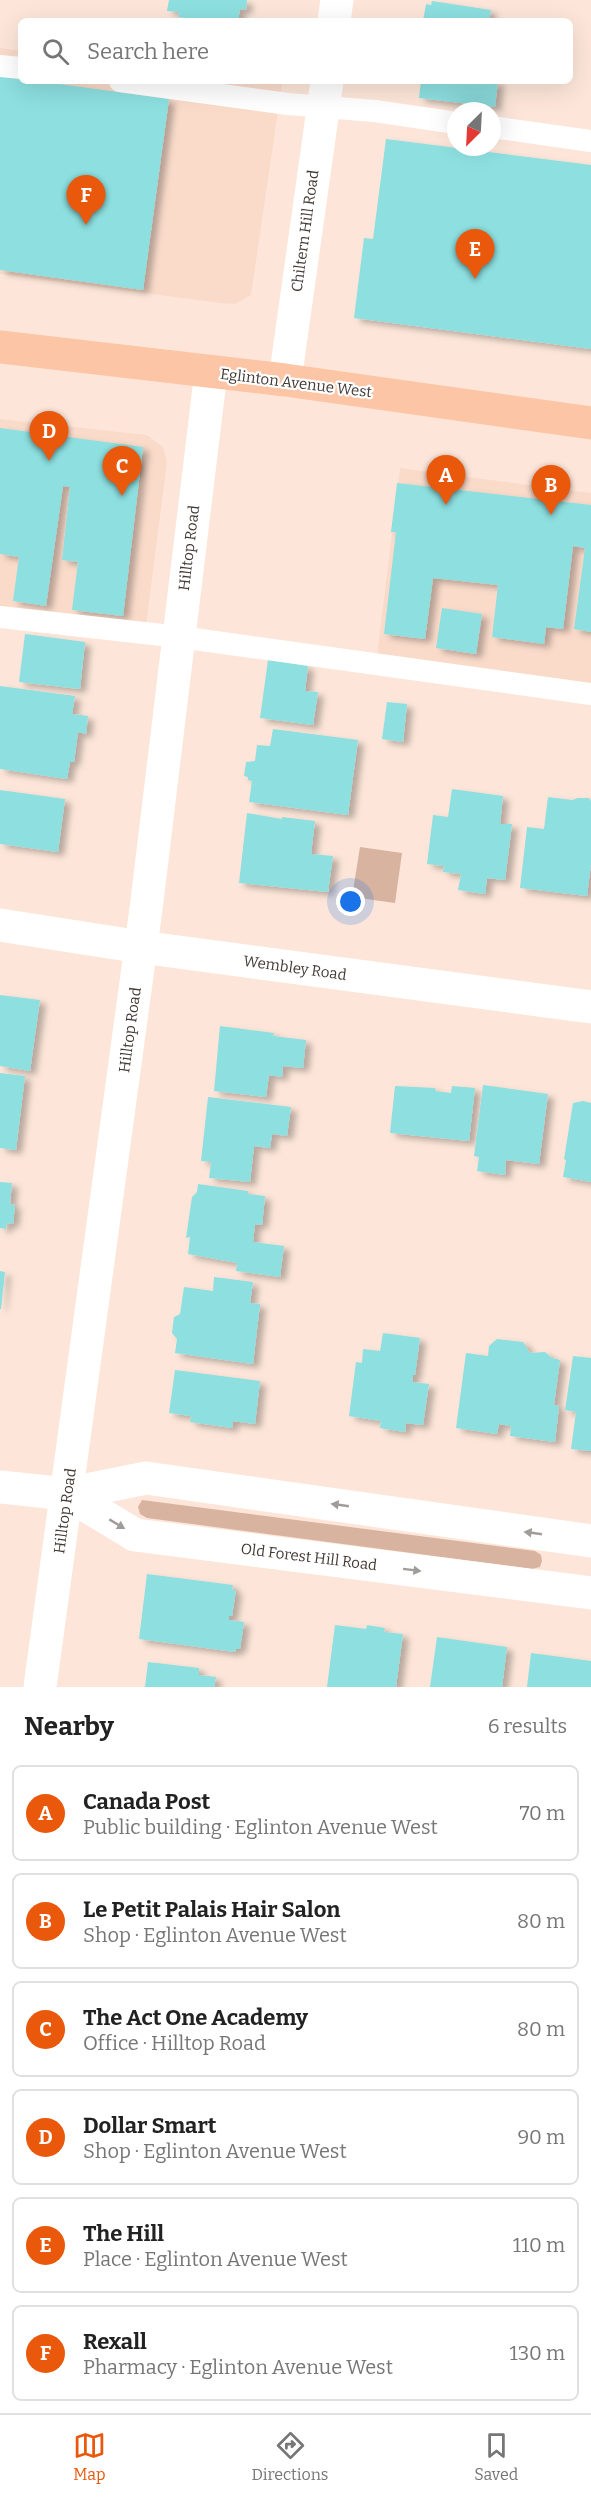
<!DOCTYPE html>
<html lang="en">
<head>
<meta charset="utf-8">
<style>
	:root { --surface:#fff; --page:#f6f6f6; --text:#222; --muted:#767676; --line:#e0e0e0; --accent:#ea580c }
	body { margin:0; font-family:Bitter,serif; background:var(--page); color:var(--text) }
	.compass { position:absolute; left:447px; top:102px; width:54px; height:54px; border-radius:50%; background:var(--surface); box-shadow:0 6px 24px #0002; rotate:204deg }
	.you { position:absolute; left:351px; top:902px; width:21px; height:21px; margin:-15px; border:4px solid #fff; border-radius:50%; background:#1a73e8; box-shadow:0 0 0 9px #1a73e833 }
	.badge { display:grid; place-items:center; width:39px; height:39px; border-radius:50%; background:var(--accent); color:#fff; font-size:20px; font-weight:700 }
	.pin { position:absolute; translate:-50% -50px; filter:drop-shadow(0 2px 3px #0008) }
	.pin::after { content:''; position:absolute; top:32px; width:21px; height:18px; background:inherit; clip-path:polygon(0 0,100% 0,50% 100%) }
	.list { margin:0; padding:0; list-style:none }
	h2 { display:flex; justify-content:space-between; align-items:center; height:78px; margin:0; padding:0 24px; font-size:26px }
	h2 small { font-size:20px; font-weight:400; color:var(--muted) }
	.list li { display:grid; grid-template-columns:39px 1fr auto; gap:18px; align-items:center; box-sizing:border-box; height:96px; margin:0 12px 12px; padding:0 12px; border:2px solid var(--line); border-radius:9px }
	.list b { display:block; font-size:22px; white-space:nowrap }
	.list p { margin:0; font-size:20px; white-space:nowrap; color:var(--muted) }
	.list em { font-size:20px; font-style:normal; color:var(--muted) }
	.icon { flex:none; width:33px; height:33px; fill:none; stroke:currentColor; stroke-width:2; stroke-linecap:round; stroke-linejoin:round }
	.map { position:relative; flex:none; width:591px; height:1687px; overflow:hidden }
	.search { position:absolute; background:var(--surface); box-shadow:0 6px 24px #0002; left:18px; right:18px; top:18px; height:66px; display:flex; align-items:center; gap:15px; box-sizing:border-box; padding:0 21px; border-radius:9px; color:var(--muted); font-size:22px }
	.sheet { height:726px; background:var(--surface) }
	nav { display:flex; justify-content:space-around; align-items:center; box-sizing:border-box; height:84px; border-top:2px solid var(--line); background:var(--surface); font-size:16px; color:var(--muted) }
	nav a { display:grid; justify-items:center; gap:3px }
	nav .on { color:var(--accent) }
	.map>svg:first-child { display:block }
	.built { fill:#fadbca }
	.green { fill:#d8b39f }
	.building { fill:#8ddfe0; filter:url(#shadow) }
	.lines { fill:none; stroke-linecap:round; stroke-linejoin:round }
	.service { stroke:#fff; stroke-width:22 }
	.minor { stroke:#fff; stroke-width:33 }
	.primary { stroke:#fcc6a6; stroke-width:33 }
	.oneway { fill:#a19c9a }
	.labels { text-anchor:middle; stroke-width:4.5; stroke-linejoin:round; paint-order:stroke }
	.street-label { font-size:15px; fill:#433a35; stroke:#fff }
</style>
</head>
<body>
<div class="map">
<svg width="591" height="1687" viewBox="0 0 591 1687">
	<defs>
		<filter id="shadow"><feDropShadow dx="6" dy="4" stdDeviation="3" flood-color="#0004"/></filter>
	</defs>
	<rect width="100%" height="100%" fill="#fde6d9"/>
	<g class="built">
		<polygon points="0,48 21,51 21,81 258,81 282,84 251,295 235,304 220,303 0,274"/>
		<polygon points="0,419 147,435 163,447 167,462 144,641 0,624"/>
		<polygon points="400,468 591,493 591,703 375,672"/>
	</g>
	<g class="green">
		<polygon points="360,847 402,853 395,903 352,897"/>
		<polygon points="142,1500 535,1551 541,1555 542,1561 540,1567 532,1569 147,1518 140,1514 138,1507"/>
	</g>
	<g class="building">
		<polygon points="169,0 247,0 246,10 240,9 238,21 210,21 178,17 179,12 167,11"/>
		<polygon points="432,1 491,10 489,21 423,21 426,4 431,5"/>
		<polygon points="0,76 21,79 21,81 37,81 169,99 143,290 0,270"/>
		<polygon points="421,81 498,81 495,107 419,98"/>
		<polygon points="386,139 591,165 591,349 354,318 364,238 373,239"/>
		<polygon points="0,428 143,447 123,616 72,610 78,562 62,560 70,487 63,486 46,606 13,601 19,557 0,554"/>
		<polygon points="397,483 591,505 591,632 574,629 585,548 573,546 563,629 546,627 544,644 492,637 498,585 433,578 425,639 384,634 396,532 391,532"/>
		<polygon points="442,608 482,614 476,654 436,648"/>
		<polygon points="25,634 85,642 80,689 19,682"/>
		<polygon points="268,660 308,666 305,691 318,692 313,725 260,718"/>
		<polygon points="0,686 75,696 72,714 88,716 86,734 78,732 74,762 70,762 67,779 0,769"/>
		<polygon points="387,702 407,704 403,742 382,739"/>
		<polygon points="273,729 358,740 348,815 249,802 252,781 248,780 248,777 244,776 246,762 255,761 257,745 270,746"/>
		<polygon points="452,789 503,796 500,824 512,824 505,880 487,878 485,894 458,890 461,874 443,872 444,866 427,864 433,815 448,817"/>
		<polygon points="0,790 65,799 58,852 0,844"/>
		<polygon points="548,797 572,800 578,798 589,798 591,801 591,863 587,896 520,888 527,827 544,829"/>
		<polygon points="247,813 282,819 282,817 315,821 311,854 333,856 328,892 239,883"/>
		<polygon points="0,995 40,1000 30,1071 0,1066"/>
		<polygon points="220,1026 274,1033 273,1036 306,1040 303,1068 283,1066 282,1077 269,1075 266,1097 214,1091"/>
		<polygon points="0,1073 25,1076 16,1150 0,1148"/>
		<polygon points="483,1085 548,1094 539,1164 506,1160 505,1175 477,1171 479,1157 474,1156"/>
		<polygon points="395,1086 435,1088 435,1091 451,1093 452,1086 475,1088 469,1141 390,1133"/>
		<polygon points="208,1097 291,1107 287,1136 272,1134 270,1148 254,1146 250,1182 209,1178 211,1162 201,1161"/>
		<polygon points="583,1101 591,1103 591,1182 563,1177 566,1160 564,1159 573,1103"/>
		<polygon points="0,1182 12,1183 10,1204 15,1205 13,1224 7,1223 6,1229 0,1228"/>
		<polygon points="198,1184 248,1191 248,1194 265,1196 262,1225 255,1224 253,1242 284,1246 280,1277 236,1271 237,1263 188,1254 190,1237 186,1238 192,1197 197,1192"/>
		<polygon points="0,1271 5,1272 1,1309 0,1309"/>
		<polygon points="214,1277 253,1282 250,1303 260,1304 253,1364 175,1353 177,1339 172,1333 174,1317 180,1314 184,1287 213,1291"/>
		<polygon points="383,1333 420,1338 415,1375 413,1375 412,1382 429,1384 423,1425 406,1423 405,1432 380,1428 381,1421 349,1416 356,1362 362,1363 363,1349 380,1351"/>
		<polygon points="497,1339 523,1342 530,1353 545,1352 552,1358 560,1360 554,1405 559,1406 555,1442 510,1436 511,1426 499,1424 497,1434 456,1428 466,1353 488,1356 489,1346"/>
		<polygon points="573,1356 591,1358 591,1451 571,1449 576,1412 565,1410"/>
		<polygon points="175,1370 260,1381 255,1424 233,1421 232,1428 190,1422 191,1416 169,1413"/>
		<polygon points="147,1574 233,1585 232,1590 236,1590 232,1616 229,1616 229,1620 244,1622 240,1649 236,1649 235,1652 139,1639"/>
		<polygon points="335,1625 366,1629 367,1625 385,1628 384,1632 403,1634 396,1687 327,1687"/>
		<polygon points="437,1637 507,1647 502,1687 430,1687"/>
		<polygon points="531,1653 591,1661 591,1687 527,1687"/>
		<polygon points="148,1662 199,1668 199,1675 216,1677 214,1687 145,1687"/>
	</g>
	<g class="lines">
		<g class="service">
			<polyline points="0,66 21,68"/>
			<polyline points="120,81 288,104 375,111 456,123"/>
			<polyline points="492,127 591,141"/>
			<polyline points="0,617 180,637 591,694"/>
		</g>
		<g class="minor">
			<polyline points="334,21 337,0"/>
			<polyline points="285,380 327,81"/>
			<polyline points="0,925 141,947 591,1007"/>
			<polyline points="0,1487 67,1494 146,1478 591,1541"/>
			<polyline points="67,1494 135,1535 591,1593"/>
			<polyline points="40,1687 146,909 211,372"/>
		</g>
		<polyline class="primary" points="0,347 285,380 591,423"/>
	</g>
	<defs><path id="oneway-solid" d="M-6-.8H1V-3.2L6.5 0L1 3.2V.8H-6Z" transform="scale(1.5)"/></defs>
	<g class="oneway">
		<use href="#oneway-solid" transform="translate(340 1505) rotate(-172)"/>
		<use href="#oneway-solid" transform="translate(117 1524) rotate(31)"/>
		<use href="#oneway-solid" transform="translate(533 1533) rotate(-172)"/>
		<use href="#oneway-solid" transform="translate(412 1570) rotate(7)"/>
	</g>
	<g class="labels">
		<g class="street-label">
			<text transform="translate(305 231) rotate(-82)" y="5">Chiltern Hill Road</text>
			<text transform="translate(296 383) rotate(7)" y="5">Eglinton Avenue West</text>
			<text transform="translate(189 548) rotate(-83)" y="5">Hilltop Road</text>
			<text transform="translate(295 968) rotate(8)" y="5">Wembley Road</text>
			<text transform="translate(130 1030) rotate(-82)" y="5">Hilltop Road</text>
			<text transform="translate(65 1511) rotate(-82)" y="5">Hilltop Road</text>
			<text transform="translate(309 1557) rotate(7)" y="5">Old Forest Hill Road</text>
		</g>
	</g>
</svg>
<svg class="compass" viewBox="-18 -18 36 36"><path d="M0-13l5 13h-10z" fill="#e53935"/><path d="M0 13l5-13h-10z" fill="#767676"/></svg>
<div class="you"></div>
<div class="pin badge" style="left:446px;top:505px">A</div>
<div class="pin badge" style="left:551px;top:515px">B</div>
<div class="pin badge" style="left:122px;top:496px">C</div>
<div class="pin badge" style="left:49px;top:461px">D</div>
<div class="pin badge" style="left:475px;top:279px">E</div>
<div class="pin badge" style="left:86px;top:225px">F</div>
<div class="search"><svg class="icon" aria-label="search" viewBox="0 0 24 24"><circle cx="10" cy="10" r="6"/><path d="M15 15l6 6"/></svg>Search here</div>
</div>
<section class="sheet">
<h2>Nearby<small>6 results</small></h2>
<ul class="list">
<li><span class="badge">A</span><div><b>Canada Post</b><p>Public building · Eglinton Avenue West</p></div><em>70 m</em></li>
<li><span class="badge">B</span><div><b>Le Petit Palais Hair Salon</b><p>Shop · Eglinton Avenue West</p></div><em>80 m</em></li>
<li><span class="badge">C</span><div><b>The Act One Academy</b><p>Office · Hilltop Road</p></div><em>80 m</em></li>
<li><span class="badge">D</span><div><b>Dollar Smart</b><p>Shop · Eglinton Avenue West</p></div><em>90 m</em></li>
<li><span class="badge">E</span><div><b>The Hill</b><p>Place · Eglinton Avenue West</p></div><em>110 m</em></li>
<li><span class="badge">F</span><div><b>Rexall</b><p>Pharmacy · Eglinton Avenue West</p></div><em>130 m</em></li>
</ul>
</section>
<nav>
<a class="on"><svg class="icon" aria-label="map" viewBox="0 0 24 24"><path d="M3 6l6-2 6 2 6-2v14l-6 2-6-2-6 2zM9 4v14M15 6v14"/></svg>Map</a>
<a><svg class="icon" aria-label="directions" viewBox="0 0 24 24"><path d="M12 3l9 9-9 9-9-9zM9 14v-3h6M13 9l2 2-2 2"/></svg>Directions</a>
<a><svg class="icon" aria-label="saved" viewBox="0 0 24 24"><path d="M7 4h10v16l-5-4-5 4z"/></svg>Saved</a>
</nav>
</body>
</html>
